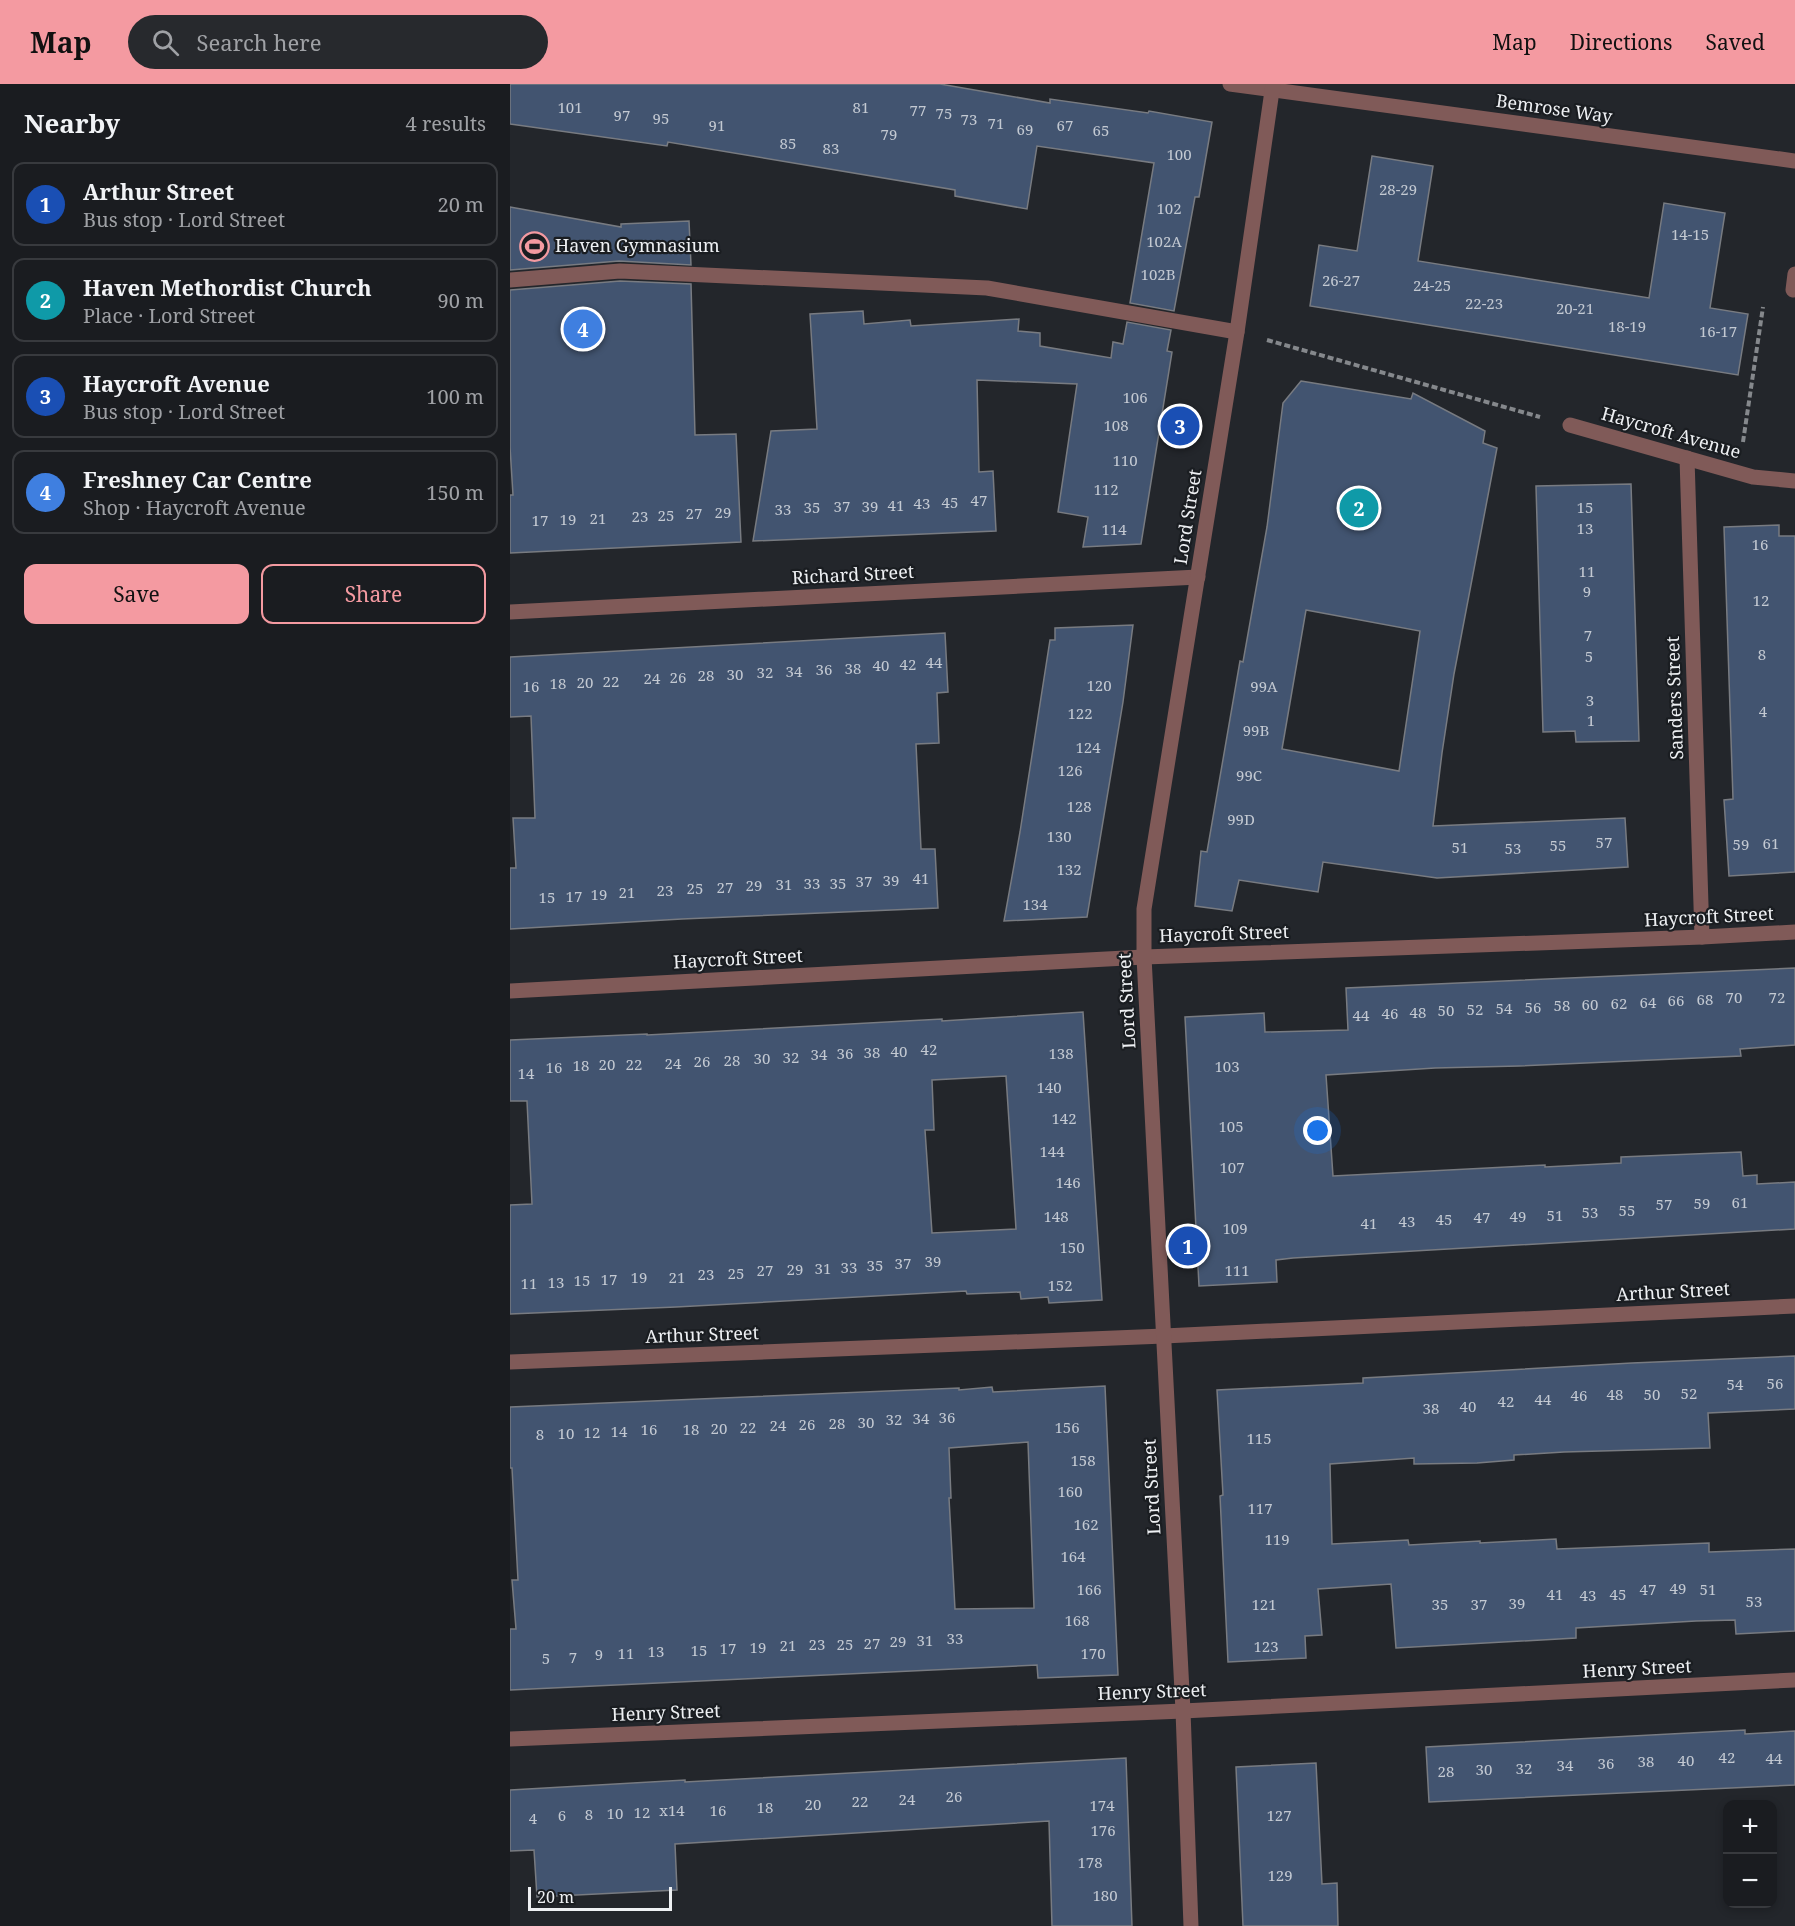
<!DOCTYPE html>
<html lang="en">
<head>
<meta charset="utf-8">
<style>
	:root { --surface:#1a1c20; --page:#27292d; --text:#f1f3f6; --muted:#9fa1a5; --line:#383a3e; --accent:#f49aa1 }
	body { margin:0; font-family:"Noto Serif",serif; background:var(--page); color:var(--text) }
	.controls { position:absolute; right:18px; bottom:18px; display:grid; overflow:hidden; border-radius:12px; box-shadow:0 3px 9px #0003 }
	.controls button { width:54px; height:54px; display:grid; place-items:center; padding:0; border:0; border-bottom:2px solid var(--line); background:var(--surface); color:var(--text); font:30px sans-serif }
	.scale { position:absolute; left:18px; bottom:15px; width:144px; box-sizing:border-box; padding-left:6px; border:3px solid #eef0f3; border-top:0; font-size:16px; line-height:21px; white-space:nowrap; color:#eef0f3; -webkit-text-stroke:4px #1a1d21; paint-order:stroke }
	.you { position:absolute; left:808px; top:1047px; width:21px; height:21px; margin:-15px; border:4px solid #fff; border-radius:50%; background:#1a73e8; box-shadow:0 0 0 9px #1a73e833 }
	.badge { display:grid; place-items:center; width:39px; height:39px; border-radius:50%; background:var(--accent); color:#fff; font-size:20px; font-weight:700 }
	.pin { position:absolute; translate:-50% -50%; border:3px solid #fff; box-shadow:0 2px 6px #0006 }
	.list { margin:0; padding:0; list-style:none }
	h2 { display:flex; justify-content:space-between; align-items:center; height:78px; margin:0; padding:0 24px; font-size:26px }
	h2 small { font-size:20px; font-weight:400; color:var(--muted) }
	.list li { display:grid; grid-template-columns:39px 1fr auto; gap:18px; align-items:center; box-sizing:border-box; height:84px; margin:0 12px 12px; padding:0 12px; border:2px solid var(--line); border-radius:12px }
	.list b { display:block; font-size:22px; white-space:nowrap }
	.list p { margin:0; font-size:20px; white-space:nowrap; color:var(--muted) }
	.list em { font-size:20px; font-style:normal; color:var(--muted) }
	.actions { display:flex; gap:12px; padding:18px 24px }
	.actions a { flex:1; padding:14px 0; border:2px solid var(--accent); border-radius:12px; text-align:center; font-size:21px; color:var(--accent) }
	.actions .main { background:var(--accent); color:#111 }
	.icon { flex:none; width:33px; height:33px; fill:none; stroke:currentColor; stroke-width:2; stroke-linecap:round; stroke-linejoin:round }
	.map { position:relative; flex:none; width:1285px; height:1842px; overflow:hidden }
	header { display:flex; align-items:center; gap:36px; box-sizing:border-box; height:84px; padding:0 30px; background:var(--accent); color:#111 }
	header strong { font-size:28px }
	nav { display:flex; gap:33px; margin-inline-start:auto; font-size:21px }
	.search { width:420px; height:54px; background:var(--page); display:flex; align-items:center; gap:15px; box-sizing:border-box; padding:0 21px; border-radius:33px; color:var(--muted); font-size:22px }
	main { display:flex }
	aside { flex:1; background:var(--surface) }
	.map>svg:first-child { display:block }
	.building { fill:#425470; stroke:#787b81; stroke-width:1.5; fill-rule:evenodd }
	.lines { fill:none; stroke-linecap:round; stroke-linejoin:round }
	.path { stroke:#85888c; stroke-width:4; stroke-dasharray:6 3; stroke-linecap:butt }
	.street { stroke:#805a58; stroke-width:15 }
	.labels { text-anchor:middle; stroke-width:4.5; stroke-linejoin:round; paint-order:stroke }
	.number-label { font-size:15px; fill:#c3c9d2 }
	.street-label { font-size:18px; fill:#eef0f3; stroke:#1a1d21 }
	.poi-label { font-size:18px; fill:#eef0f3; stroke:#1a1d21; text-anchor:start }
</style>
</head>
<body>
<header>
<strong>Map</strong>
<div class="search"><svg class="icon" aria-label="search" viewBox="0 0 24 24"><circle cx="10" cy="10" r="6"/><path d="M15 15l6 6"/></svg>Search here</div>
<nav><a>Map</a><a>Directions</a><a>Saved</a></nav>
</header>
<main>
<aside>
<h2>Nearby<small>4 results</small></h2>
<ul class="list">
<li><span class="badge" style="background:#1a4fb4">1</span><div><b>Arthur Street</b><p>Bus stop · Lord Street</p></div><em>20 m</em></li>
<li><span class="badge" style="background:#0f9aa8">2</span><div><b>Haven Methordist Church</b><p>Place · Lord Street</p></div><em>90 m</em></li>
<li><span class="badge" style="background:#1a4fb4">3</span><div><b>Haycroft Avenue</b><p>Bus stop · Lord Street</p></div><em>100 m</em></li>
<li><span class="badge" style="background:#3f7fe0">4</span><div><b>Freshney Car Centre</b><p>Shop · Haycroft Avenue</p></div><em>150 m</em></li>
</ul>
<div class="actions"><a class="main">Save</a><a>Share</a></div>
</aside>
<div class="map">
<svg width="1285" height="1842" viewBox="0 0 1285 1842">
	<rect width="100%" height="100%" fill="#23262b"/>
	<g class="building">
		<polygon points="0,0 430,0 540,19 540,15 638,29 639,27 702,38 689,113 685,113 664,227 620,219 644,79 527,62 517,125 445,112 445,106 158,58 157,62 0,40"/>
		<polygon points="862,72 923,82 908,177 1139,214 1154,119 1215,129 1200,224 1238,230 1228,291 800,222 809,161 847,167"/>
		<polygon points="0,123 111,143 111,140 179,137 181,181 109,177 0,186"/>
		<polygon points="110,197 181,200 185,351 226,350 231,458 0,469 0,411 3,411 0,363 0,206"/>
		<polygon points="353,227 354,240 400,236 401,242 509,235 508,247 530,249 530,262 601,274 603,258 613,260 617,238 661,246 657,267 662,268 631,460 573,463 578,433 548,428 567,300 467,296 469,388 483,387 486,447 243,457 261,347 307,345 300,230"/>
		<path d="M 791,297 L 901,315 L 903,309 L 975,347 L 973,359 L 987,364 L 944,590 L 932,669 L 923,742 L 1115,734 L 1118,783 L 927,794 L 813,778 L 808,808 L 729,796 L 722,827 L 685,822 L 691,767 L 697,768 L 730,577 L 733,578 L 757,443 L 773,319 ZM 796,526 L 910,547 L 889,687 L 772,665 Z"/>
		<polygon points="1121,400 1129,657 1066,658 1065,647 1033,648 1026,402"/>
		<polygon points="1269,441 1269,452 1285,452 1285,788 1219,792 1214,716 1223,715 1214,443"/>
		<polygon points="623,541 613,618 577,833 494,837 510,748 540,556 545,556 545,544"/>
		<polygon points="435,549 438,608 427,609 429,659 406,660 411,765 425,765 428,824 172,835 0,845 0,784 6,784 3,734 25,734 21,632 0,633 0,573"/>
		<polygon points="1285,884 1285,961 1230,965 1231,972 1009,982 925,984 816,991 823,1092 1035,1081 1035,1083 1111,1079 1111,1073 1231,1068 1233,1092 1247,1091 1247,1100 1285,1098 1285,1145 783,1174 766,1176 767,1198 689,1202 675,933 754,929 755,948 838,946 836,904"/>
		<path d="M 573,928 L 592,1216 L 539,1219 L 538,1213 L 511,1215 L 510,1208 L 457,1210 L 456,1207 L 166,1223 L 0,1230 L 0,1121 L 22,1120 L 17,1017 L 0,1017 L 0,956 L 137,950 L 137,951 L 432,935 L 432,937 ZM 496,992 L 506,1145 L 422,1149 L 415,1046 L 424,1046 L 422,996 Z"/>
		<polygon points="1285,1272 1285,1325 1198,1329 1200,1364 1054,1368 1004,1371 1004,1376 967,1379 904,1380 904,1374 820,1380 822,1460 898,1456 899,1461 970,1457 970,1459 1046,1455 1047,1465 1199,1459 1199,1468 1285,1465 1285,1547 1226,1550 1225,1536 1186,1537 1066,1544 1066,1554 886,1564 881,1500 808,1505 812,1551 795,1552 796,1574 718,1578 710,1412 713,1411 707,1306 853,1299 853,1294 1122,1279"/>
		<path d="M 595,1302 L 608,1591 L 528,1594 L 527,1581 L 0,1606 L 0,1545 L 6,1545 L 2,1496 L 8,1496 L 2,1384 L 0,1384 L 0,1323 L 449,1304 L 449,1306 L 482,1303 L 483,1308 ZM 518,1358 L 524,1524 L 445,1525 L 439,1414 L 441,1414 L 439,1364 Z"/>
		<polygon points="1235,1646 1235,1650 1285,1647 1285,1701 919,1718 916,1663"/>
		<polygon points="616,1674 622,1842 542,1842 539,1737 165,1760 167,1806 27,1813 24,1766 0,1767 0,1706 175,1696 175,1698"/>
		<polygon points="806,1679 812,1800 827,1799 828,1842 733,1842 726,1683"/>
	</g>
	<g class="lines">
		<g class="path">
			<polyline points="757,256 1030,333"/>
			<polyline points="1233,358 1253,223"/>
		</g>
		<g class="street">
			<polyline points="720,0 1285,77"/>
			<polyline points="0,196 110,187 477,204 727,248"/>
			<polyline points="1283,206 1285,190"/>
			<polyline points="1060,341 1243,393 1285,397"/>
			<polyline points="1177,374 1192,853"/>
			<polyline points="0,528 688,493"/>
			<polyline points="0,907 634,873 1192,853 1285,848"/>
			<polyline points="0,1278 654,1252 1285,1222"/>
			<polyline points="0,1655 673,1627 1285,1596"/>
			<polyline points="681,1842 673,1627 634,873 634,825 727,248 763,0"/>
		</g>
	</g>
	<defs>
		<symbol id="stadium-ring" viewBox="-11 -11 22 22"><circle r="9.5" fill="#1a1d21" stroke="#f49aa1" stroke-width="1.5"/><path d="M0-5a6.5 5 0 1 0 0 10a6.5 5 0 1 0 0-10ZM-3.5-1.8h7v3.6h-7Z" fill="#f49aa1"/></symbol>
	</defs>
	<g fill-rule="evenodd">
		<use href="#stadium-ring" x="8" y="146" width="33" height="33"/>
	</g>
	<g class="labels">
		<g class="number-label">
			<text x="60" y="29">101</text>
			<text x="351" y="29">81</text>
			<text x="408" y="32">77</text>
			<text x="434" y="35">75</text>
			<text x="112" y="37">97</text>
			<text x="151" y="40">95</text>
			<text x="459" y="41">73</text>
			<text x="486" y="45">71</text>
			<text x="207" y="47">91</text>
			<text x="555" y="47">67</text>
			<text x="515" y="51">69</text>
			<text x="591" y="52">65</text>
			<text x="379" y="56">79</text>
			<text x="278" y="65">85</text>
			<text x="321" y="70">83</text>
			<text x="669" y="76">100</text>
			<text x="888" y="111">28-29</text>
			<text x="659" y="130">102</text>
			<text x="1180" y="156">14-15</text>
			<text x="654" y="163">102A</text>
			<text x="648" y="196">102B</text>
			<text x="831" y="202">26-27</text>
			<text x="922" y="207">24-25</text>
			<text x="974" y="225">22-23</text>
			<text x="1065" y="230">20-21</text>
			<text x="1117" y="248">18-19</text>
			<text x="1208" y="253">16-17</text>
			<text x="625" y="319">106</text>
			<text x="606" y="347">108</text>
			<text x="615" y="382">110</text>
			<text x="596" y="411">112</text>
			<text x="469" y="422">47</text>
			<text x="440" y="424">45</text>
			<text x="412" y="425">43</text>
			<text x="386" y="427">41</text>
			<text x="332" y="428">37</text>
			<text x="360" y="428">39</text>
			<text x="302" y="429">35</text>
			<text x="1075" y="429">15</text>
			<text x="273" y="431">33</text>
			<text x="213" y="434">29</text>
			<text x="184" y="435">27</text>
			<text x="156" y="437">25</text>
			<text x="130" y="438">23</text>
			<text x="88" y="440">21</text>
			<text x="58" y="441">19</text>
			<text x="30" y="442">17</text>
			<text x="1075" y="450">13</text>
			<text x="604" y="451">114</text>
			<text x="1250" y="466">16</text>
			<text x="1077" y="493">11</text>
			<text x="1077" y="513">9</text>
			<text x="1251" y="522">12</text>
			<text x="1078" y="557">7</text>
			<text x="1252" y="576">8</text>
			<text x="1079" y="578">5</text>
			<text x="424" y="584">44</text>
			<text x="398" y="586">42</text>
			<text x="371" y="587">40</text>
			<text x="343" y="590">38</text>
			<text x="314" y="591">36</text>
			<text x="284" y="593">34</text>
			<text x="255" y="594">32</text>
			<text x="225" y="596">30</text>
			<text x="196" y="597">28</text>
			<text x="168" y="599">26</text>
			<text x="142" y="600">24</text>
			<text x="101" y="603">22</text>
			<text x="75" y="604">20</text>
			<text x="48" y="605">18</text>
			<text x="589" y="607">120</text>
			<text x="21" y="608">16</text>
			<text x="754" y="608">99A</text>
			<text x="1080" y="622">3</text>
			<text x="1253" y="633">4</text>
			<text x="570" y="635">122</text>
			<text x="1081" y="642">1</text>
			<text x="746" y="652">99B</text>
			<text x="578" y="669">124</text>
			<text x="560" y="692">126</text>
			<text x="739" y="697">99C</text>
			<text x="569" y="728">128</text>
			<text x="731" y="741">99D</text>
			<text x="549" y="758">130</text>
			<text x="1094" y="764">57</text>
			<text x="1261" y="765">61</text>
			<text x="1231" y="766">59</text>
			<text x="1048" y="767">55</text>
			<text x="950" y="769">51</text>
			<text x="1003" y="770">53</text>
			<text x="559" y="791">132</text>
			<text x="411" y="800">41</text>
			<text x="381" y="802">39</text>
			<text x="354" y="803">37</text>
			<text x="302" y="805">33</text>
			<text x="328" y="805">35</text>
			<text x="274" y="806">31</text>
			<text x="244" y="807">29</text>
			<text x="215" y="809">27</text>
			<text x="185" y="810">25</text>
			<text x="155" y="812">23</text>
			<text x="117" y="814">21</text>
			<text x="89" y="816">19</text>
			<text x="64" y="818">17</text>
			<text x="37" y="819">15</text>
			<text x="525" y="826">134</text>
			<text x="1224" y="919">70</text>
			<text x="1267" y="919">72</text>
			<text x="1195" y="921">68</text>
			<text x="1166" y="922">66</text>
			<text x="1138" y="924">64</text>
			<text x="1109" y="925">62</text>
			<text x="1080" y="926">60</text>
			<text x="1052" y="927">58</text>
			<text x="1023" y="929">56</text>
			<text x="994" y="930">54</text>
			<text x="965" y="931">52</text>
			<text x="936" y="932">50</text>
			<text x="908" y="934">48</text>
			<text x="880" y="935">46</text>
			<text x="851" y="937">44</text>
			<text x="419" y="971">42</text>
			<text x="389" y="973">40</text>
			<text x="362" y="974">38</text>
			<text x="335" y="975">36</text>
			<text x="551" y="975">138</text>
			<text x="309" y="976">34</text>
			<text x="281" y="979">32</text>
			<text x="252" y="980">30</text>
			<text x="222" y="982">28</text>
			<text x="192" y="983">26</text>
			<text x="163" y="985">24</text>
			<text x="97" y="986">20</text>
			<text x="124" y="986">22</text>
			<text x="71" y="987">18</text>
			<text x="717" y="988">103</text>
			<text x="44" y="989">16</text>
			<text x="16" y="995">14</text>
			<text x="539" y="1009">140</text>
			<text x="554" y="1040">142</text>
			<text x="721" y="1048">105</text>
			<text x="542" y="1073">144</text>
			<text x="722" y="1089">107</text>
			<text x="558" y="1104">146</text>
			<text x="1230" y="1124">61</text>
			<text x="1192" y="1125">59</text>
			<text x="1154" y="1126">57</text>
			<text x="1117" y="1132">55</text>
			<text x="1080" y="1134">53</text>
			<text x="1045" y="1137">51</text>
			<text x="546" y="1138">148</text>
			<text x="1008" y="1138">49</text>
			<text x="972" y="1139">47</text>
			<text x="934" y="1141">45</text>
			<text x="897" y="1143">43</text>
			<text x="859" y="1145">41</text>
			<text x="725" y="1150">109</text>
			<text x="562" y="1169">150</text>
			<text x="423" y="1183">39</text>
			<text x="393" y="1185">37</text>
			<text x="365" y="1187">35</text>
			<text x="339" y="1189">33</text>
			<text x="313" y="1190">31</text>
			<text x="285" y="1191">29</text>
			<text x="255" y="1192">27</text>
			<text x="727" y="1192">111</text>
			<text x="226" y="1195">25</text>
			<text x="196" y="1196">23</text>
			<text x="129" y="1199">19</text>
			<text x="167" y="1199">21</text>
			<text x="99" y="1201">17</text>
			<text x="72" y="1202">15</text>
			<text x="46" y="1204">13</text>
			<text x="19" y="1205">11</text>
			<text x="550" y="1207">152</text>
			<text x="1265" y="1305">56</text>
			<text x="1225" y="1306">54</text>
			<text x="1179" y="1315">52</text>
			<text x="1105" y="1316">48</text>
			<text x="1142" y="1316">50</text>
			<text x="1069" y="1317">46</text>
			<text x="1033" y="1321">44</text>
			<text x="996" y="1323">42</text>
			<text x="958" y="1328">40</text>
			<text x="921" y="1330">38</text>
			<text x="437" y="1339">36</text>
			<text x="411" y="1340">34</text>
			<text x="384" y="1341">32</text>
			<text x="356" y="1344">30</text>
			<text x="327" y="1345">28</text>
			<text x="297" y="1346">26</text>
			<text x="268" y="1347">24</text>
			<text x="238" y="1349">22</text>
			<text x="557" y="1349">156</text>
			<text x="209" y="1350">20</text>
			<text x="139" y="1351">16</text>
			<text x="181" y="1351">18</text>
			<text x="109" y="1353">14</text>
			<text x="82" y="1354">12</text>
			<text x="56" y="1355">10</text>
			<text x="30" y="1356">8</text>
			<text x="749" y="1360">115</text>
			<text x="573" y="1382">158</text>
			<text x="560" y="1413">160</text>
			<text x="750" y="1430">117</text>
			<text x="576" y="1446">162</text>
			<text x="767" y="1461">119</text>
			<text x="563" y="1478">164</text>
			<text x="1168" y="1510">49</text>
			<text x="579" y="1511">166</text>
			<text x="1138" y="1511">47</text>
			<text x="1198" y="1511">51</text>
			<text x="1045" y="1516">41</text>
			<text x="1108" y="1516">45</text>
			<text x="1078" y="1517">43</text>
			<text x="1244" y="1523">53</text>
			<text x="1007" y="1525">39</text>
			<text x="754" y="1526">121</text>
			<text x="930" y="1526">35</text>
			<text x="969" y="1526">37</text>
			<text x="567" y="1542">168</text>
			<text x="445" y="1560">33</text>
			<text x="415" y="1562">31</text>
			<text x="388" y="1563">29</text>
			<text x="362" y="1565">27</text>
			<text x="307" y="1566">23</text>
			<text x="335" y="1566">25</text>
			<text x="278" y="1567">21</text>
			<text x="756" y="1568">123</text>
			<text x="248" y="1569">19</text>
			<text x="218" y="1570">17</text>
			<text x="189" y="1572">15</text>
			<text x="146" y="1573">13</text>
			<text x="116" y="1575">11</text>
			<text x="583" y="1575">170</text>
			<text x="89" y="1576">9</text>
			<text x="63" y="1579">7</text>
			<text x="36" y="1580">5</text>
			<text x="1217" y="1679">42</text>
			<text x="1264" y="1680">44</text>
			<text x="1176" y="1682">40</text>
			<text x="1136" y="1683">38</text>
			<text x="1096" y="1685">36</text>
			<text x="1055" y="1687">34</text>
			<text x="1014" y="1690">32</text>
			<text x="974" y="1691">30</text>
			<text x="936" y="1693">28</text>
			<text x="444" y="1718">26</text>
			<text x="397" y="1721">24</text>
			<text x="350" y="1723">22</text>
			<text x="303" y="1726">20</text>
			<text x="592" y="1727">174</text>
			<text x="255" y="1729">18</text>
			<text x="162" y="1732">x14</text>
			<text x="208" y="1732">16</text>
			<text x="132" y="1734">12</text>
			<text x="105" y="1735">10</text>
			<text x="79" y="1736">8</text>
			<text x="52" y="1737">6</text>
			<text x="769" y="1737">127</text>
			<text x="23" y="1740">4</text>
			<text x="593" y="1752">176</text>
			<text x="580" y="1784">178</text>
			<text x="770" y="1797">129</text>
			<text x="595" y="1817">180</text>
		</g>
		<g class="street-label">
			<text transform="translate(1044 25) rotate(8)" y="6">Bemrose Way</text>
			<text transform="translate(1161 349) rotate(16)" y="6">Haycroft Avenue</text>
			<text transform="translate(678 433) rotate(-81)" y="6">Lord Street</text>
			<text transform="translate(343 491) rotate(-3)" y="6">Richard Street</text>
			<text transform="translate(1165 614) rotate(-92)" y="6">Sanders Street</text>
			<text transform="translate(1199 833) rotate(-3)" y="6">Haycroft Street</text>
			<text transform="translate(714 850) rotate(-2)" y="6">Haycroft Street</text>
			<text transform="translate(228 875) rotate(-3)" y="6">Haycroft Street</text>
			<text transform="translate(617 917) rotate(-93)" y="6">Lord Street</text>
			<text transform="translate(1163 1208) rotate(-3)" y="6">Arthur Street</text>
			<text transform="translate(192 1251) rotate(-2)" y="6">Arthur Street</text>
			<text transform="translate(642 1403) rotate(-93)" y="6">Lord Street</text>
			<text transform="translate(1127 1585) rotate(-3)" y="6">Henry Street</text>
			<text transform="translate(642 1608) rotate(-2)" y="6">Henry Street</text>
			<text transform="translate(156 1629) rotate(-2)" y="6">Henry Street</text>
		</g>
		<g class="poi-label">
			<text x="45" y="168">Haven Gymnasium</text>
		</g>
	</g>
</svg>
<div class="controls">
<button>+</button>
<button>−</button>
</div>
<div class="scale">20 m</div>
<div class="you"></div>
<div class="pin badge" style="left:678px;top:1162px;background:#1a4fb4">1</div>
<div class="pin badge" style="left:849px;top:424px;background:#0f9aa8">2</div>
<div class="pin badge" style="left:670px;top:342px;background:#1a4fb4">3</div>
<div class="pin badge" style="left:73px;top:245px;background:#3f7fe0">4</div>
</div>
</main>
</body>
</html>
